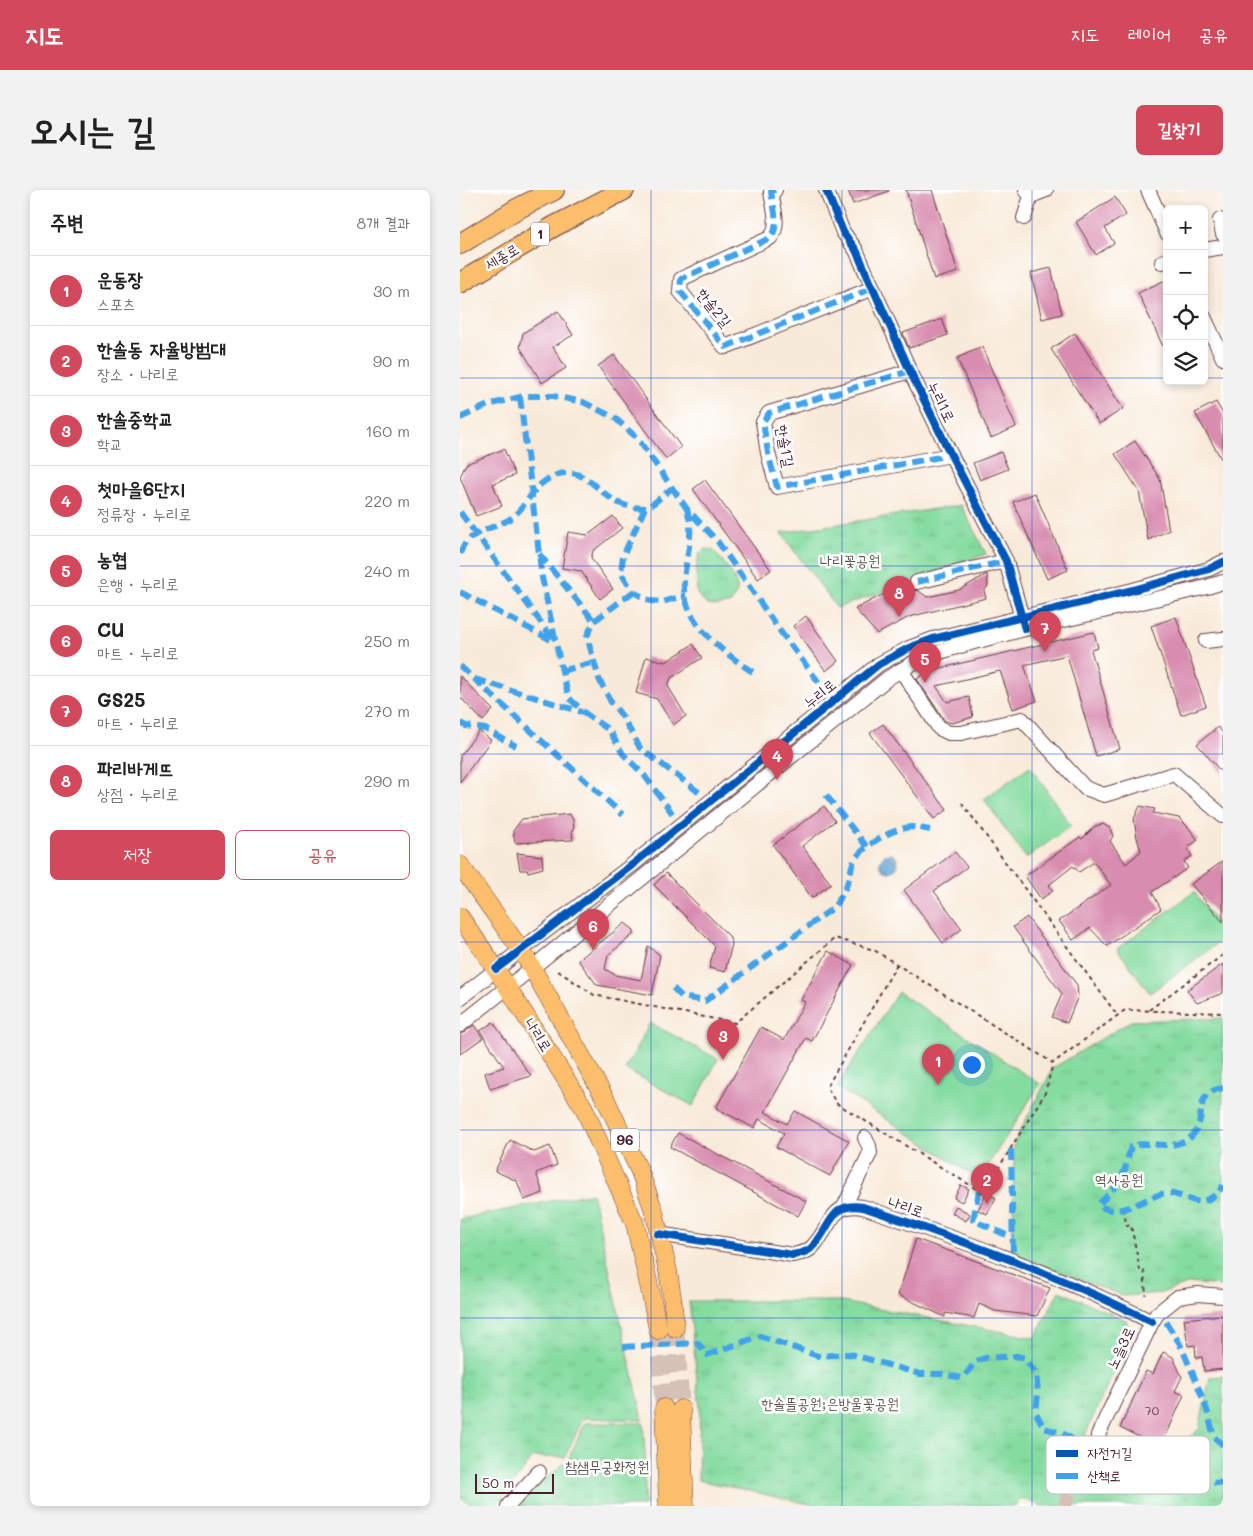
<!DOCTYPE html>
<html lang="ko">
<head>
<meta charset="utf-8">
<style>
	:root { --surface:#fff; --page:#f2f2f2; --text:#222; --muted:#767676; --line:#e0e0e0; --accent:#d1495b }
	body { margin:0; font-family:Mali,"Poor Story",sans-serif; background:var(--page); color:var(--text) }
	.controls { position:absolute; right:15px; top:15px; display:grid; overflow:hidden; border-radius:8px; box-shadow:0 2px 8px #0003 }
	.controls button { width:45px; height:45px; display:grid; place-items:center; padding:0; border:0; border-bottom:1px solid var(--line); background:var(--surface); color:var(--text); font:25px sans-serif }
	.scale { position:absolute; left:15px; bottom:12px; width:79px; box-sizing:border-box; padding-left:5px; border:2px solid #4a1f2b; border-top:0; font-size:14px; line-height:18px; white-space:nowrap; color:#4a1f2b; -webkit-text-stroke:4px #fff; paint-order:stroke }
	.you { position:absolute; left:511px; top:874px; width:18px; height:18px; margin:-12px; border:4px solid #fff; border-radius:50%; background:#1a73e8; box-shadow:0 0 0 8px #1a73e833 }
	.badge { display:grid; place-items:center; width:32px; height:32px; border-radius:50%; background:var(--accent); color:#fff; font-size:16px; font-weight:700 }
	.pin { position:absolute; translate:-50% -41px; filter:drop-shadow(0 1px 2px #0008) }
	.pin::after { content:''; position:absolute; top:26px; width:18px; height:15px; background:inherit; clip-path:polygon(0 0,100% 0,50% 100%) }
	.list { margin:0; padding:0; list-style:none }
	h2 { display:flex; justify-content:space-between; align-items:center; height:65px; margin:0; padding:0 20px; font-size:21px }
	h2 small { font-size:16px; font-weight:400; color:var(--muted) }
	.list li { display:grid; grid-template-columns:32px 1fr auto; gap:15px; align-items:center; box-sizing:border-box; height:70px; padding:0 20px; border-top:1px solid var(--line) }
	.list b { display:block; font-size:19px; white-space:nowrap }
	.list p { margin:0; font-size:16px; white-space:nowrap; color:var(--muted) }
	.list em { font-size:16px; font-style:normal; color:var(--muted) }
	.actions { display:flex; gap:10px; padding:15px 20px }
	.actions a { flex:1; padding:11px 0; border:1px solid var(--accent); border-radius:8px; text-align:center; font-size:18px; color:var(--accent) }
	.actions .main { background:var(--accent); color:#fff }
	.icon { flex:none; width:28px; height:28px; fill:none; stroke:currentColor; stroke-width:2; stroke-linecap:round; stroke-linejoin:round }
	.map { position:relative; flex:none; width:763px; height:1316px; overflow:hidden; border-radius:8px }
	header { display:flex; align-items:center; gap:30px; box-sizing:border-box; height:70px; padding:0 25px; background:var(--accent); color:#fff }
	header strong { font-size:24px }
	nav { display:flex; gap:28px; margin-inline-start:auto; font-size:18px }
	.intro { display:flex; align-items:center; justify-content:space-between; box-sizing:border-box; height:120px; padding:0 30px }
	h1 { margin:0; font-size:35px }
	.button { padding:12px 22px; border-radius:8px; background:var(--accent); color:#fff; font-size:18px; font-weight:700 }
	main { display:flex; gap:30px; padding:0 30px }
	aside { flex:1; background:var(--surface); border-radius:8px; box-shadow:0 2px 8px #0003 }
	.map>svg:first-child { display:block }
	.park { fill:url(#park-tufts); stroke:#687e66 }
	.pitch { fill:#85dca0; stroke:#687e66 }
	.water { fill:url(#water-waves); stroke:#54607e }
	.building { fill:#d88caf }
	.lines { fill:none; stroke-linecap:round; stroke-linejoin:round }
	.minor-tunnel { stroke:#d5c1b5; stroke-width:14; stroke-dasharray:14 7; stroke-linecap:butt }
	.major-tunnel { stroke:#d5c1b5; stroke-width:18; stroke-dasharray:18 9; stroke-linecap:butt }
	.minor-casing { stroke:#643d45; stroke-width:16 }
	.major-casing { stroke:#643d45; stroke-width:19 }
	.highway-casing { stroke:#643d45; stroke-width:22 }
	.path { stroke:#643d45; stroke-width:2; stroke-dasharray:4 4; stroke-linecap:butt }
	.minor { stroke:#fff; stroke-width:14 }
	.major { stroke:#fabe6d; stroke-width:18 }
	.highway { stroke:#fabe6d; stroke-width:20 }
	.quiet { stroke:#40a2eb; stroke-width:6; stroke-dasharray:12 6; stroke-linecap:butt }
	.cycleway-casing { stroke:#fff; stroke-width:11 }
	.cycleway { stroke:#0057b8; stroke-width:8 }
	.grid { fill:none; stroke:#1d4ed8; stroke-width:1; stroke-opacity:0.55 }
	.labels { text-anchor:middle; stroke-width:5; stroke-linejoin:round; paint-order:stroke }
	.number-label { font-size:12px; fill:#6e3a4c }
	.shield { fill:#fff; stroke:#80626b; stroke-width:1 }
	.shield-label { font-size:14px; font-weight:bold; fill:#4a1f2b }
	.street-label { font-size:15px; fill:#4a1f2b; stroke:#fff }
	.park-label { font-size:15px; fill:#5c584e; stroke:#fff }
	.key { fill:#fff; stroke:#c9bcbf; stroke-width:1 }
	.key-label { font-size:14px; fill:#4a1f2b }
</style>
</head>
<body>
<header>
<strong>지도</strong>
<nav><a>지도</a><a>레이어</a><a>공유</a></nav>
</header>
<div class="intro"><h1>오시는 길</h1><a class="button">길찾기</a></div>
<main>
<aside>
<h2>주변<small>8개 결과</small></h2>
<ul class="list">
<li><span class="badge">1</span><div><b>운동장</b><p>스포츠</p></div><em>30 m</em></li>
<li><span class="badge">2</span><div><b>한솔동 자율방범대</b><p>장소 · 나리로</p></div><em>90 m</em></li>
<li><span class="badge">3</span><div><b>한솔중학교</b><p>학교</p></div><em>160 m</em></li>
<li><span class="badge">4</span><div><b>첫마을6단지</b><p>정류장 · 누리로</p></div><em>220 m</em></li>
<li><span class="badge">5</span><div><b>농협</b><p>은행 · 누리로</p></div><em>240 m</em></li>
<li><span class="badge">6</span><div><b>CU</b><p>마트 · 누리로</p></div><em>250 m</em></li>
<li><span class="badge">7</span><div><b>GS25</b><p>마트 · 누리로</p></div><em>270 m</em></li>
<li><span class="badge">8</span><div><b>파리바게뜨</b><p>상점 · 누리로</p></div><em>290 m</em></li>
</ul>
<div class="actions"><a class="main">저장</a><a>공유</a></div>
</aside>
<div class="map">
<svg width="763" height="1316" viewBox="0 0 763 1316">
	<defs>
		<pattern id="park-tufts" width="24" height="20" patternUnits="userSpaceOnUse" patternTransform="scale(1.25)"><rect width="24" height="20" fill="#85dca0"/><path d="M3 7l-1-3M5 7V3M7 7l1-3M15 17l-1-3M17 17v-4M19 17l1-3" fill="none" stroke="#74bc8a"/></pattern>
		<pattern id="water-waves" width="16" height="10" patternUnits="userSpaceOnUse" patternTransform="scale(1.25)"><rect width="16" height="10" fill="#5da1d2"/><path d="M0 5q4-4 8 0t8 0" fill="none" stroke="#4f83ab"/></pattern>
	</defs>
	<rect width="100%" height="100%" fill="#fff"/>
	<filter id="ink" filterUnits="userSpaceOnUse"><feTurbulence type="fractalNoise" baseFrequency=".02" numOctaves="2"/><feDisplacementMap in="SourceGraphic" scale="10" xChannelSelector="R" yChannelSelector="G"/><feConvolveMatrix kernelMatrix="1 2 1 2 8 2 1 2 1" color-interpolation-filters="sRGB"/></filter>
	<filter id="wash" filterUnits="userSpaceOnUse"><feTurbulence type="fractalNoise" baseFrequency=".0096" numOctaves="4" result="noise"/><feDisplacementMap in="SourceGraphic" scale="20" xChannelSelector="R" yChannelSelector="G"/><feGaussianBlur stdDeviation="1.12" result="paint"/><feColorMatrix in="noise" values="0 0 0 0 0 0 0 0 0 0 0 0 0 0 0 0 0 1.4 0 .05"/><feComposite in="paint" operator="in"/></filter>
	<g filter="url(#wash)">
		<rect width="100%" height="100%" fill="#f8ead8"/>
		<g class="park">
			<polygon points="501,315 526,364 377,418 321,343"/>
			<path d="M 246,359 L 253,360 C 261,369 279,388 277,402 C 276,405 272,410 271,413 L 258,416 L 247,415 L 237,404 L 236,382 L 239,364 Z"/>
			<polygon points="763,828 763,1096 730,1093 701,1103 664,1106 553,1064 554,953 593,878 671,831"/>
			<polygon points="132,1003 183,1230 123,1228 105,1267 73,1267 36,1316 14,1316 0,1308 0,1029"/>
			<polygon points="599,1101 666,1130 671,1144 625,1245 698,1277 739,1239 750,1187 763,1186 763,1316 582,1316 560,1308 557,1316 359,1316 238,1290 240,1218 229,1111 376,1111 575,1148"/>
			<polygon points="125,1233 183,1233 186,1276 184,1316 54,1316 108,1270"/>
		</g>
		<g class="pitch">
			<polygon points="570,576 611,636 566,668 524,609"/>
			<polygon points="734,702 763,742 763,749 690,803 657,759"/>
			<polygon points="438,802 580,894 519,989 377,897"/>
			<polygon points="190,833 258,869 233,916 165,879"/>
		</g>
		<circle class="water" cx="429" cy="673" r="9"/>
		<g id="blocks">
			<g class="building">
				<polygon points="388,0 429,0 429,1 393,14"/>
				<polygon points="446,0 472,0 498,82 474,89"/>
				<polygon points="655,7 666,25 645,38 654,53 636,65 616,32"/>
				<polygon points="591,78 602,124 582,129 571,83"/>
				<polygon points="703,91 707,100 707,165 678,103"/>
				<polygon points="98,121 113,145 93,157 106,178 82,193 60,157 63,143"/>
				<polygon points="482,129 488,145 449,158 443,143"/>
				<polygon points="615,143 663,219 639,234 591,159"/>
				<polygon points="522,157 556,237 531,248 497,168"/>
				<polygon points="154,165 221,257 206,269 138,176"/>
				<polygon points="756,212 763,224 763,272 735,223"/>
				<polygon points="675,251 700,289 709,340 688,350 679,301 655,264"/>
				<polygon points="44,259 55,285 33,294 42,316 16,326 0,287 6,274"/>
				<polygon points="541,262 548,279 520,290 513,273"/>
				<polygon points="245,290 311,380 298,389 233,299"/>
				<polygon points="575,303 608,380 587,389 553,312"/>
				<polygon points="153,326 162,338 133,361 131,368 153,399 140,409 121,381 102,378 108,342 128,345"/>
				<polygon points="527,384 528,396 524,401 526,408 449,427 417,444 395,419 422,405 450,398 454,400 459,401 467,407 499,400"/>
				<polygon points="346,426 378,471 366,481 333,436"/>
				<polygon points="716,427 746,516 721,525 691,436"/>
				<polygon points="634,442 638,458 631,460 660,559 636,566 607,465 564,475 577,511 553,519 540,481 476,496 487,512 509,507 513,527 492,533 485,531 457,489 468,481"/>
				<polygon points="233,454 242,468 211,488 208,496 226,526 213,535 197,509 176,503 186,467 206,472"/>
				<polygon points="0,486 33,520 23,531 0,507"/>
				<polygon points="423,534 487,620 474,629 410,543"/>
				<polygon points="758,537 763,543 763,584 737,554"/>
				<polygon points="19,541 31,550 0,592 0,566"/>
				<polygon points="364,616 375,631 342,656 371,694 352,708 313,655"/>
				<polygon points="680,616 695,619 693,623 719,628 728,637 738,650 727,658 732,666 724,671 728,678 692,702 701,719 647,756 630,738 613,750 599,731 651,695 634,672 619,682 613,676 589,695 593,701 581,709 565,686 620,647 622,649 635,636 643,634 650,638 653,646 650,651 666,674 681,661 677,648 674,629"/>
				<polygon points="110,624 113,630 114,640 112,640 113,650 55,653 53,641 62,629"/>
				<polygon points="495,662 507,677 474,701 502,739 483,753 444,700"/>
				<polygon points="57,663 82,666 83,678 68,682 67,680 60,680"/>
				<polygon points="763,671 763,732 731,694"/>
				<polygon points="206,683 269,746 272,754 265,782 249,778 255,756 194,695"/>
				<polygon points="567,727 617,795 618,806 607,833 592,827 602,804 553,737"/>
				<polygon points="165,733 174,740 174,744 148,765 145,779 155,785 181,790 188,756 200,765 192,805 137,795 118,770"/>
				<polygon points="368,761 393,775 352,851 346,848 305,922 327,934 335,921 389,951 370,986 316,957 324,943 299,929 294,938 256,918 301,837 324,850 345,812 341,810"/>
				<polygon points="763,774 763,803 737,813 727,800"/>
				<polygon points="33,832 71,886 30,899 25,883 44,877 20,841"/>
				<polygon points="14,835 23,848 0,864 0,844 5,842"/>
				<polygon points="218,943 346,1011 338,1026 210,957"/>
				<polygon points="50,950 74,962 90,956 97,975 76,983 83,1003 64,1010 57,991 35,981"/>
				<polygon points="501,995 509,999 502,1012 494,1008"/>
				<polygon points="526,1003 536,1008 527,1024 518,1020"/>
				<polygon points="496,1016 510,1024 506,1031 492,1023"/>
				<polygon points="456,1049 590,1098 577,1126 535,1121 519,1114 514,1128 485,1123 485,1127 438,1105"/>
				<polygon points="763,1125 763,1179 744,1181 742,1167 736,1168 735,1155 728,1156 724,1129"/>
				<polygon points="703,1162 713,1167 722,1187 715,1201 724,1205 701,1257 660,1238 686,1181 693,1184"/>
			</g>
		</g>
	</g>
	<g filter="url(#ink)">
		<use href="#blocks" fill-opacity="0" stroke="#643d45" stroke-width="1"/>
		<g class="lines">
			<polyline class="minor-tunnel" points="604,1316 638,1245"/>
			<g class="major-tunnel">
				<polyline points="215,1138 221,1219"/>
				<polyline points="198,1140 204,1218"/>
			</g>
			<defs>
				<g id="minor">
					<path d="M 315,0 L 311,2 C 313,16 321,37 310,48 L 221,89 L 220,101 L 265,157 L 413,98"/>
					<polyline points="366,0 383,42 396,60 450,181 491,265 546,371 564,435"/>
					<polyline points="566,0 571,6 586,0"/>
					<polyline points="688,0 707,43"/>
					<polyline points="564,28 571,6"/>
					<polyline points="760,30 763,44"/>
					<polyline points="744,60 763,57"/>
					<polyline points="702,72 707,70"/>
					<polyline points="744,127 763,168"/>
					<polyline points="450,181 309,223 303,232 308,263 317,297 491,265"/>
					<polyline points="457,392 546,371"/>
					<polyline points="746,451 763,449"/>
					<polyline points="441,480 479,538 489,543 501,543 562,529 625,598 644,605 714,584 763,626"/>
					<polyline points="0,808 61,760 172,675 419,474 449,458 473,449 673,400 749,379 763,372"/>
					<polyline points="0,835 72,778 285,604 428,488 453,473 463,468 480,462 514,452 565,439 747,397 763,392"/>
					<polyline points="384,1017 410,963 409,956 405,948"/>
					<path d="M 198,1044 L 333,1065 C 341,1063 349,1062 354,1055 C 372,1036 370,1012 403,1017 C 501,1050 599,1085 692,1132"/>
					<polyline points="638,1245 692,1132 697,1124 718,1107 738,1104 763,1106"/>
					<polyline points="48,1316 79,1282"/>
				</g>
				<g id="major">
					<polyline points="0,675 61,760 72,778 146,910 180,982 194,1021 208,1081 213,1114 215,1138"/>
					<polyline points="0,727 36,779 124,918 175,1034 190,1100 198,1140"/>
					<polyline points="204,1218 208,1316"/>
					<polyline points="221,1219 225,1316"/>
				</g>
				<g id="highway">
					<polyline points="0,54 55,20 94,0"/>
					<polyline points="0,93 93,37 164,0"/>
				</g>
			</defs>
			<use href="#minor" class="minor-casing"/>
			<use href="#major" class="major-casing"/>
			<use href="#highway" class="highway-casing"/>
			<g class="path">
				<polyline points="502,613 657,825"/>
				<polyline points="437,774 367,897 376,913 523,1003 585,903 593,873"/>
				<polyline points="98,781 134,805 275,833 375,748 414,760 593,873 665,820 763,823"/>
				<polyline points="689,820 763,765"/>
				<polyline points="663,1019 667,1036 671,1035 680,1080 684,1080 686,1105"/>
			</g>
			<use href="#minor" class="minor"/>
			<use href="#major" class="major"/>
			<use href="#highway" class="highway"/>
			<g class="quiet">
				<path d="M 315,0 L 311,2 C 313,16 321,37 310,48 L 221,89 L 220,101 L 265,157 L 413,98"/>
				<polyline points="450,181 309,223 303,232 308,263 317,297 491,265"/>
				<polyline points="60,207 82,388 102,481 109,508 126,524 149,540 163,564 184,585 215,627"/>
				<polyline points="0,228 28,215 64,206 93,206 123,212 155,228 178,249 227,319 258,352 320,441 367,503"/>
				<polyline points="185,318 163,366 161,383 173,402 191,411 202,412 226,405"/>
				<path d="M 227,319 C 228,324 230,329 230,334 C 232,356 223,378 224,399 C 226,436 268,466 296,484"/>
				<polyline points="0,322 93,449"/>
				<path d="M 0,364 C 7,341 30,340 48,330 C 64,321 70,301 85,291 C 118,269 131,296 155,311 C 165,317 177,318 188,318 L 212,298"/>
				<polyline points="79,364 134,431"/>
				<polyline points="457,392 546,371"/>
				<polyline points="0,402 93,451"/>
				<polyline points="173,402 134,431 127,446 139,489 151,512 162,526 180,558 240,603"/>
				<polyline points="0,476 163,625"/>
				<polyline points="102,481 134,472"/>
				<polyline points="15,489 122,522"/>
				<polyline points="0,533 6,536 25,539 56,556"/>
				<polyline points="366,605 407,657"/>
				<path d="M 213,798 L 222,807 L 245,811 L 373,718 C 379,710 385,701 388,691 C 391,684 391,675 395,669 C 407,653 432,639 451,637 C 457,637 464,639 470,640"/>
				<path d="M 763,898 C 730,903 749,929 732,946 C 718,960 699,953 683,954 C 679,954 675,956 671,957 C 667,967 667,978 661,988 C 655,998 646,1007 638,1015 C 658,1029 681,1010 701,1004 C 714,999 731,1014 743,1011 C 752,1009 759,1003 763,995"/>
				<polyline points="551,959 553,1064"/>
				<polyline points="519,1001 513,1030 553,1048"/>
				<polyline points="706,1132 720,1154 736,1191 747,1220 754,1247 763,1255"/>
				<polyline points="163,1157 238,1153 247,1165 300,1146 358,1166 390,1164 460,1184 481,1184 503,1188 516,1171 525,1168 557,1166 564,1168 576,1183 578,1203 576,1223 584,1238 602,1243 664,1278 713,1292 763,1293"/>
			</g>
			<defs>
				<g id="cycleway">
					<polyline points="366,0 383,42 396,60 450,181 491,265 546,371 565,439"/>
					<polyline points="36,779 172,675 419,474 449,458 473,449 673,400 749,379 763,372"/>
					<path d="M 198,1044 L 333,1065 C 341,1063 349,1062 354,1055 C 372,1036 370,1012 403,1017 C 501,1050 599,1085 692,1132"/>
				</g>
			</defs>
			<use href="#cycleway" class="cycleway-casing"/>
			<use href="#cycleway" class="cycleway"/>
		</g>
	</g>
	<path class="grid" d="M 191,0 L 191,1316M 382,0 L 382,1316M 572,0 L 572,1316M 0,188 L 707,188M 744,188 L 763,188M 0,376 L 763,376M 0,564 L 763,564M 0,752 L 763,752M 0,940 L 763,940M 0,1128 L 763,1128"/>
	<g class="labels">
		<g class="number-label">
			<text x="692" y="1225">70</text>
		</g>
		<g class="shield">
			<rect x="71" y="32.5" width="18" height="23" rx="4"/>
			<rect x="151" y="938.5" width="28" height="23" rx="4"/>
		</g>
		<g class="shield-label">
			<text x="80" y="49">1</text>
			<text x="165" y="955">96</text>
		</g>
		<g class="street-label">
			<text transform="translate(42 67) rotate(-31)" y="5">세종로</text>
			<text transform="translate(254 118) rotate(51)" y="5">한솔2길</text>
			<text transform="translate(481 212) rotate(64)" y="5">누리1로</text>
			<text transform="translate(325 256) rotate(80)" y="5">한솔1길</text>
			<text transform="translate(360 504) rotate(-39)" y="5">누리로</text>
			<text transform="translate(78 845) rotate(58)" y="5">나리로</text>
			<text transform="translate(446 1017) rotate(19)" y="5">나리로</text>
			<text transform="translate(661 1158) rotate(-65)" y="5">노을3로</text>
		</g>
		<g class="park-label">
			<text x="390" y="376">나리꽃공원</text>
			<text x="659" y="995">역사공원</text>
			<text x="370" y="1219">한솔뜰공원;은방울꽃공원</text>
			<text x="147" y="1282">참샘무궁화정원</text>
		</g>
	</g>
	<rect x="586" y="1246" width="164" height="58" rx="8" class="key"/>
	<rect x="596" y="1260" width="22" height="7" fill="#0057b8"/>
	<rect x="596" y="1283" width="22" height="6" fill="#40a2eb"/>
	<g class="key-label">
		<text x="627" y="1268">자전거길</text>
		<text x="627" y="1291">산책로</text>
	</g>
</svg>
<div class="controls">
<button>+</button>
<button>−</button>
<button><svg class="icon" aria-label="locate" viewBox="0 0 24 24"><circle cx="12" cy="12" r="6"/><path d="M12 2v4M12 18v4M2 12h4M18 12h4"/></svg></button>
<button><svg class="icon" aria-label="layers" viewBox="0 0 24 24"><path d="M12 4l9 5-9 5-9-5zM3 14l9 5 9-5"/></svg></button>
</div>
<div class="scale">50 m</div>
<div class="you"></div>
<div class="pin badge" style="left:478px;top:895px">1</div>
<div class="pin badge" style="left:527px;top:1014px">2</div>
<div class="pin badge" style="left:263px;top:870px">3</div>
<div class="pin badge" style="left:317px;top:590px">4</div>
<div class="pin badge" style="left:465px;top:493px">5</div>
<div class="pin badge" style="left:133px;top:760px">6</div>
<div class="pin badge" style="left:585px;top:462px">7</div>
<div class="pin badge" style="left:439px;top:427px">8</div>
</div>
</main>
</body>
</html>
